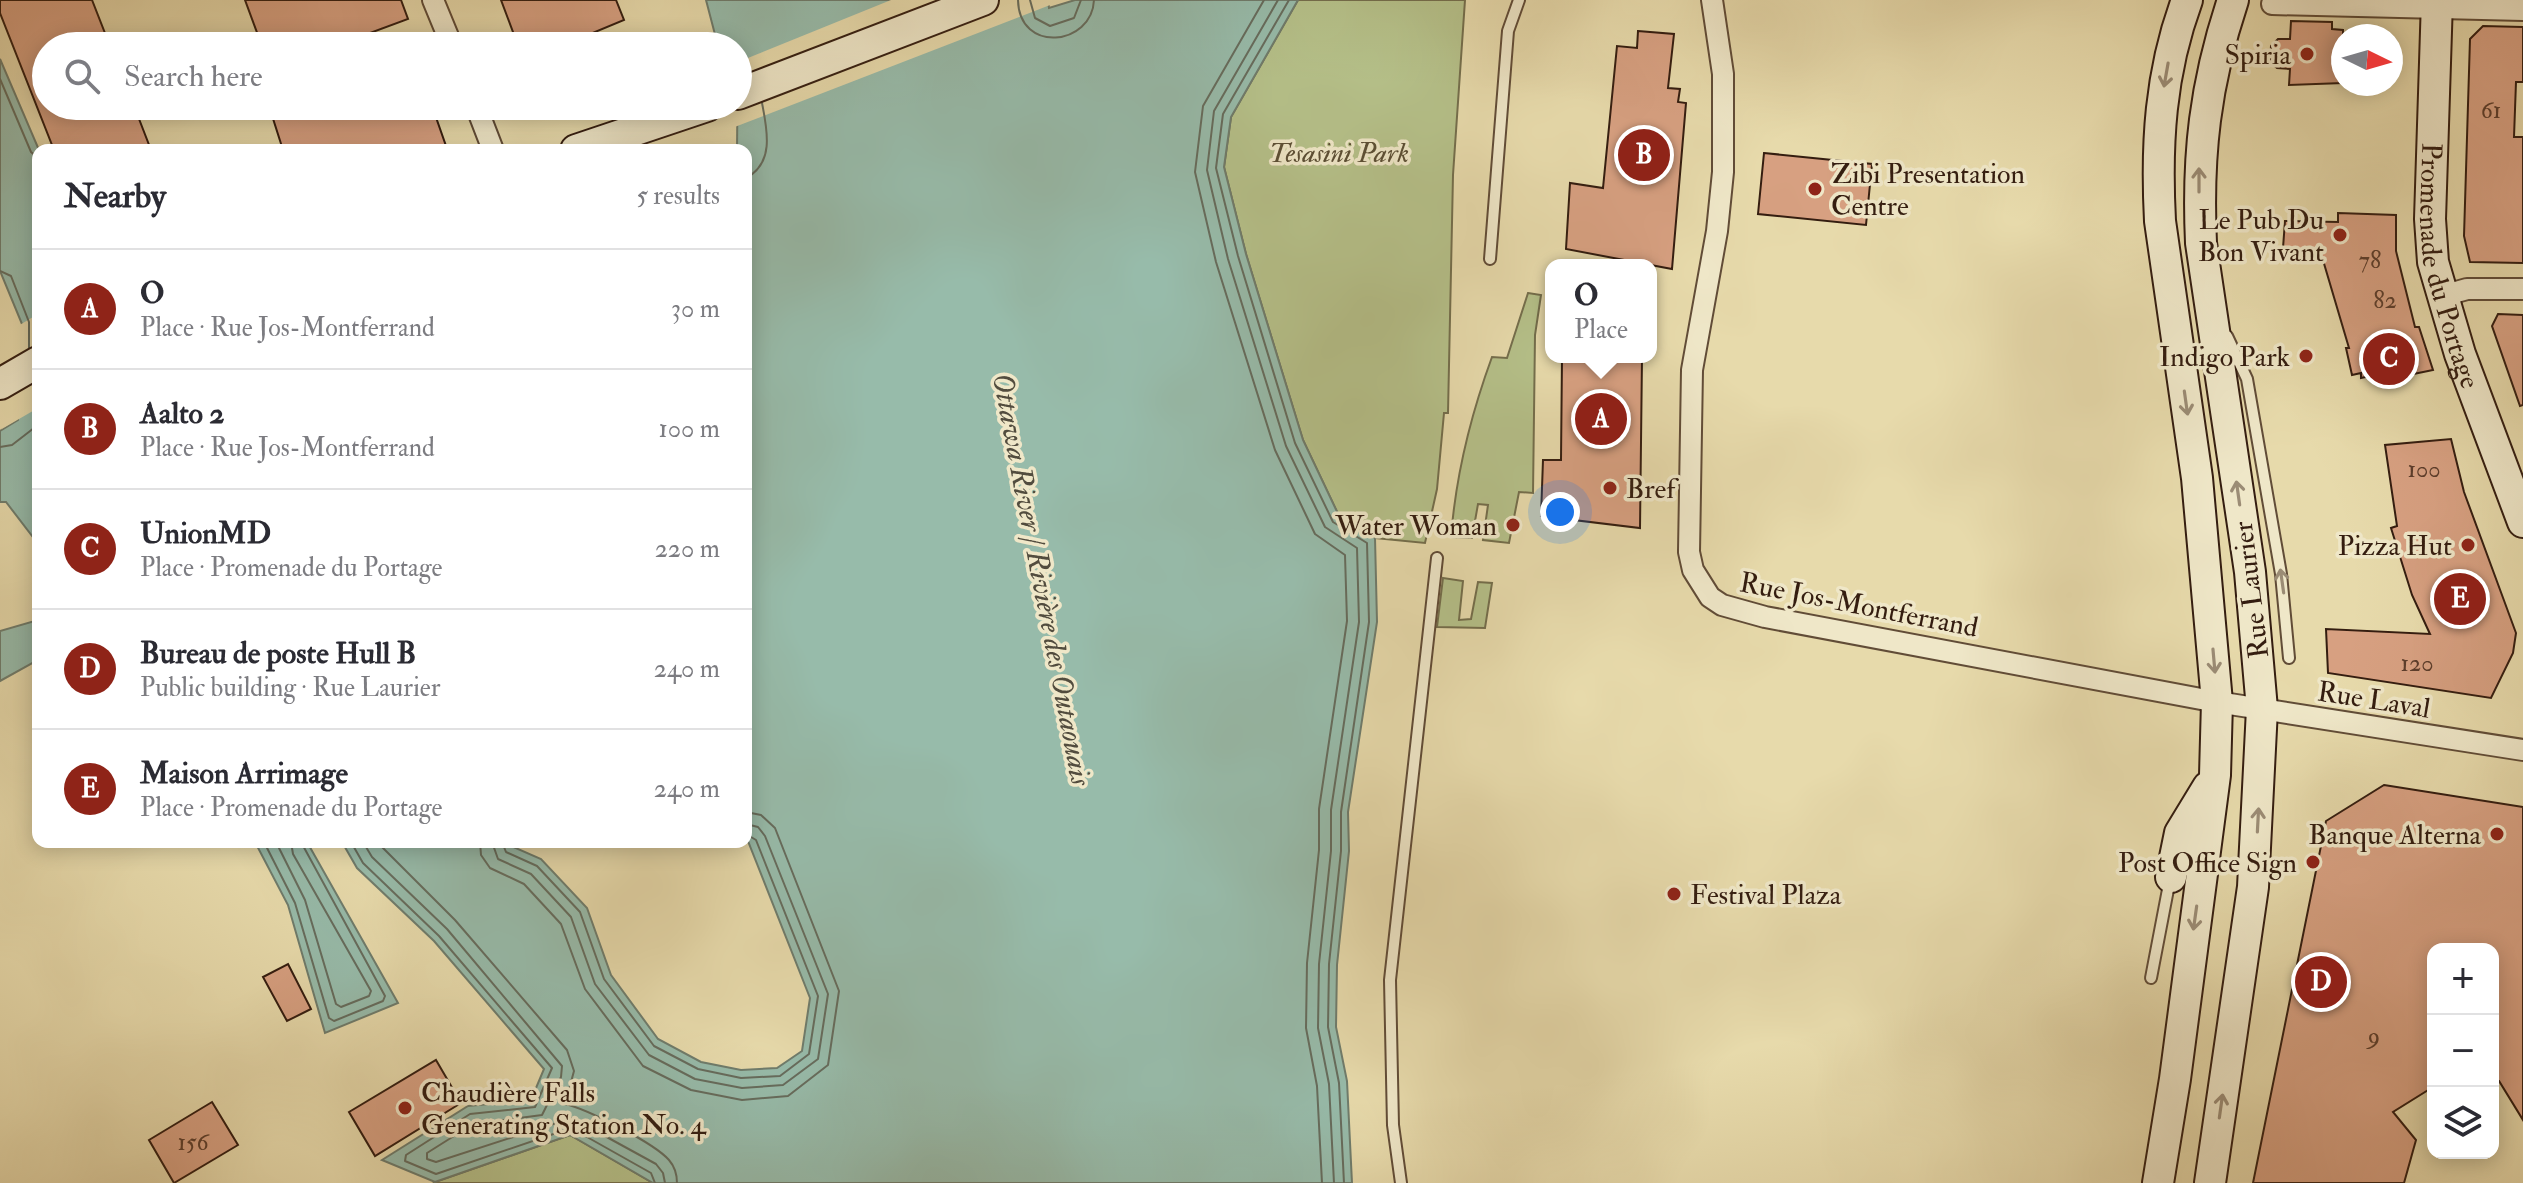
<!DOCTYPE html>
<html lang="en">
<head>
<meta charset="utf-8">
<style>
	:root { --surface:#fff; --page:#f7f7f7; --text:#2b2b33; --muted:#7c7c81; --line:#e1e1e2; --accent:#8f2418 }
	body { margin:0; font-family:"IM FELL Double Pica",serif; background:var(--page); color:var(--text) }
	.controls { position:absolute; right:24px; bottom:24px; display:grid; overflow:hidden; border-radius:16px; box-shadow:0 4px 20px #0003 }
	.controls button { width:72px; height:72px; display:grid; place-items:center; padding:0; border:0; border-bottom:2px solid var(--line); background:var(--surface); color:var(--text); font:40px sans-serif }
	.compass { position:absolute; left:2331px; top:24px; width:72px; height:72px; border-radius:50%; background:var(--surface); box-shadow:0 4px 20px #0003; rotate:95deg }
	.you { position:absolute; left:1560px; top:512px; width:28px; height:28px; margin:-20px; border:6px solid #fff; border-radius:50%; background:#1a73e8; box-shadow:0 0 0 12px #1a73e833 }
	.badge { display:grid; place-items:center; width:52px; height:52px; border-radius:50%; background:var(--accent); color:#fff; font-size:26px; font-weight:700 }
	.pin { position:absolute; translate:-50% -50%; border:4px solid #fff; box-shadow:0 2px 8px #0006 }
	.popup { position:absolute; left:1545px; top:259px; width:112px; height:104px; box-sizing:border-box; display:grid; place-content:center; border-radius:16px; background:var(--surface); filter:drop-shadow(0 2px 6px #0005); font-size:26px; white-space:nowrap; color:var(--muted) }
	.popup b { font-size:30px; color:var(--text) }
	.popup::after { content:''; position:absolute; left:50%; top:100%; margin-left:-16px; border:16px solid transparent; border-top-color:var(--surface) }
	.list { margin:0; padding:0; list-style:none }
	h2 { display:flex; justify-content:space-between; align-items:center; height:104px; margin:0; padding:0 32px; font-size:34px }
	h2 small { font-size:26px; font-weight:400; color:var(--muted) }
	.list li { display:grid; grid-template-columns:52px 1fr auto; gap:24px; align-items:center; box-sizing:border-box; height:120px; padding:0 32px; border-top:2px solid var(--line) }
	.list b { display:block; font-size:30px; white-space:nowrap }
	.list p { margin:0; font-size:26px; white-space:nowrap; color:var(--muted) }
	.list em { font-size:26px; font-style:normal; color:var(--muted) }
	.icon { flex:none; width:44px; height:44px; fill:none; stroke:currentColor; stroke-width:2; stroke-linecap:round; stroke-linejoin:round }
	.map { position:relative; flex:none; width:2523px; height:1183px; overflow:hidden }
	.search { position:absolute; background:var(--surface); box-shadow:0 4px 20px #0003; left:32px; top:32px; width:720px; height:88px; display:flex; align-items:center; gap:20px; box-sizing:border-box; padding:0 28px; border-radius:44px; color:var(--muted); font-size:30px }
	.panel { position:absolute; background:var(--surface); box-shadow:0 4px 20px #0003; left:32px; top:144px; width:720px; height:704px; border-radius:16px }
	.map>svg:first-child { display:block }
	.green { fill:#b5c089; stroke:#746e4c; stroke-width:2 }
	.water { fill:#97bbaa; stroke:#6f7c6c; stroke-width:2 }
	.pier { fill:#e7daab }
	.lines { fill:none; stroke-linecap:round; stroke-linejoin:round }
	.shore { stroke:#666c5d; stroke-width:2 }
	.building { fill:#d7a081; stroke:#341d10; stroke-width:2 }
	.lane-casing { stroke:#614c37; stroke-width:14 }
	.street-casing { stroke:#614c37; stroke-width:24 }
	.secondary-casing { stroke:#341d10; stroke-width:34 }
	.lane { stroke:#efe7c8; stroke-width:10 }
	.street { stroke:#efe7c8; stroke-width:20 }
	.secondary { stroke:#efe7c8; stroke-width:30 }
	.oneway { stroke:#9b8c75 }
	.poi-dot { fill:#8f2418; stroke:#efe7c8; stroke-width:3 }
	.labels { text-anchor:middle; stroke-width:7; stroke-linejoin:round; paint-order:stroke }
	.number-label { font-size:24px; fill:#5d3e2c }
	.poi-label { font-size:28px; fill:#341d10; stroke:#efe7c8; text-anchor:end }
	.park-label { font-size:28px; font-style:italic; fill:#5b4e34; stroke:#efe7c8 }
	.street-label { font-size:28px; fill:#341d10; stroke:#efe7c8 }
	.water-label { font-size:30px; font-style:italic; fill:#524c3e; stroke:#efe7c8 }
</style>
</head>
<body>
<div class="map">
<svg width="2523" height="1183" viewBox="0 0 2523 1183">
	<rect width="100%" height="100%" fill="#e7daab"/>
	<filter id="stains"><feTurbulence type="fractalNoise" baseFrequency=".0025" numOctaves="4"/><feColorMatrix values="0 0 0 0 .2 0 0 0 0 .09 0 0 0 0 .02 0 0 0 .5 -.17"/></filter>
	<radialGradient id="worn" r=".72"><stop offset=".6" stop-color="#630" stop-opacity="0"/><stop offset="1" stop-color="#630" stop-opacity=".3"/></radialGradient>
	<g class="green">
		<polygon points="1298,0 1465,0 1453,175 1448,413 1444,413 1437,489 1425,543 1375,538 1340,518 1303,440 1246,254 1224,167 1231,117"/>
		<path d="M 1528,293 L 1541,295 L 1535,335 L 1533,493 L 1519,492 L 1509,543 L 1483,540 L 1488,505 L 1478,504 L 1472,538 L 1451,537 C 1456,473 1470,417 1492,357 L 1507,358 Z"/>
		<polygon points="1443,578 1463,581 1459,620 1471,619 1478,582 1492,583 1485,628 1437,627"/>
		<polygon points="570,1135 653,1183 433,1183 435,1182"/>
	</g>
	<g class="water">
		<polygon points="706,0 1048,0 1049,8 1075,0 1298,0 1231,117 1224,167 1246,254 1303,440 1340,518 1375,538 1377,622 1348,812 1349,851 1337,965 1336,1027 1347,1081 1352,1183 653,1183 570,1135 435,1182 382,1160 468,1106 531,1100 544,1069 434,941 357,868 342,842 502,842 541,859 587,908 611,975 658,1039 701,1062 741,1070 777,1068 802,1051 810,998 746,836 746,150 737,150 738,46 718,46"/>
		<polygon points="0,59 39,150 36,541 6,502 0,502 0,431 18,420 22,324 0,271"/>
		<polygon points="38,620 38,660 0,681 0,631"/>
		<polygon points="255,842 307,842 398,1003 325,1033 288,905"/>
	</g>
	<g class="pier">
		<polygon points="891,0 1052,0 1052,3 1063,0 732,128 728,106 738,106 738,62"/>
		<polygon points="38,314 38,408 0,430 14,418 18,326"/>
	</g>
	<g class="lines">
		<g class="shore">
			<path d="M 1018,0 C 1019,54 1092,46 1094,0"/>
			<polyline points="1030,0 1035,18 1050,26 1074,18 1081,0"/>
			<polyline points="1264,0 1203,106 1195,172 1216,262 1275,450 1315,534 1345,555 1347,621 1319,809 1319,850 1307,963 1306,1028 1317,1086 1322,1183"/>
			<polyline points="1278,0 1214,111 1207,170 1228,259 1286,446 1325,527 1357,548 1359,622 1331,810 1331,851 1319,964 1318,1028 1329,1084 1334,1183"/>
			<polyline points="1289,0 1223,114 1216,168 1238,256 1295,443 1333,522 1367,543 1369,622 1341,812 1341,851 1329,964 1328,1027 1339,1083 1344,1183"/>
			<polyline points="0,79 31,152 38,158"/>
			<path d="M 746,178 C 775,163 767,129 762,103"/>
			<polyline points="0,271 11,276 29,322 29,348"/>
			<polyline points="0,447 12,445 34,428 38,382"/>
			<polyline points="264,842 295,903 329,1018 334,1021 383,1001 385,996 301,842"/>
			<polyline points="276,842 305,900 336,1004 341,1007 369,996 371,991 293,854 291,842"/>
			<polyline points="351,842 363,863 439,936 552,1068 535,1107 470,1114 406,1155 405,1161 436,1174 571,1128 651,1173 655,1183"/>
			<polyline points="363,842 372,857 447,929 562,1066 561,1077 542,1115 473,1124 427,1153 427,1159 436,1162 572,1118 656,1164 663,1173 665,1183"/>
			<path d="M 377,842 L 455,920 L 567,1050 L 574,1071 L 565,1104 C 587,1109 654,1143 669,1160 C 675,1167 677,1174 677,1183"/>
			<polyline points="480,842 481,855 490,868 524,884 561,924 585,989 643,1066 691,1090 742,1100 788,1096 828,1065 839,991 775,828 761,815 746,812"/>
			<polyline points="492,842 498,859 531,874 571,917 595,984 649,1055 695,1079 742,1088 783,1085 818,1059 828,994 765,836 758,827 746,824"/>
			<polyline points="502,842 506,852 537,866 580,912 604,979 654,1046 698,1069 741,1078 780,1076 809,1054 818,996 756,840 746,834"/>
		</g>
	</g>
	<g class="building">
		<polygon points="0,0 92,0 110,46 46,46 46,106 134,106 151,150 54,150 0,13"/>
		<polygon points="245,0 401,0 408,19 335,46 262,46"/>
		<polygon points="501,0 616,0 624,20 590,34 594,46 528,46 524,37 516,40"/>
		<polygon points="2291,21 2332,22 2332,29 2343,30 2343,83 2289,85 2290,69 2277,68 2270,62 2271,46 2278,39 2290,39"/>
		<polygon points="2483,26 2523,27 2523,82 2516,82 2514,137 2523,137 2523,263 2470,262 2464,236 2470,39"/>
		<polygon points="1638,31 1674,34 1668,88 1680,89 1678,102 1686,103 1672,269 1566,249 1570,183 1603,188 1617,46 1637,48"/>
		<polygon points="269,106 432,106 446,146 435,150 283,150"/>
		<polygon points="1764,153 1872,164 1866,225 1758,214"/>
		<polygon points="2338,213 2396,215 2396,251 2415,327 2419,327 2433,370 2389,379 2388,372 2361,378 2361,373 2352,375 2346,348 2349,348 2320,250 2283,248 2285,221 2338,222"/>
		<polygon points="2498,314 2523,315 2523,405 2520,406 2492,326"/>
		<polygon points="1562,357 1642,357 1640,528 1541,516 1543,460 1561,460"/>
		<polygon points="2451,439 2464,492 2516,633 2513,653 2491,698 2328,673 2326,629 2430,634 2412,595 2391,528 2397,526 2385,445"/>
		<polygon points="2384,785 2523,807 2523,1120 2499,1081 2493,1080 2493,949 2433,949 2433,1087 2393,1112 2416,1140 2404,1183 2253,1183 2326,821"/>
		<polygon points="288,964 311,1009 287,1021 263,977"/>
		<polygon points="436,1060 461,1103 375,1156 349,1112"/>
		<polygon points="212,1102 238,1145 174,1183 149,1140"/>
	</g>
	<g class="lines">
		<defs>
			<g id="lane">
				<polyline points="1490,259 1508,31 1519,0"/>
				<polyline points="2227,336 2247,379 2281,574 2289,658"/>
				<polyline points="2151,978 2170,879"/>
				<polyline points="1401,1183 1393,1125 1390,980 1437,558"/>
			</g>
			<g id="street">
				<polyline points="433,0 452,46"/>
				<polyline points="1712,0 1723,74 1723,172 1717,231 1692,370 1689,552 1693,570 1710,597 1722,605 1765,617 2217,702 2523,750"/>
				<polyline points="2272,4 2523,10"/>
				<polyline points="476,106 493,150"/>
				<polyline points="2442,296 2467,289 2523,289"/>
			</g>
			<g id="secondary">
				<path id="s1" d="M 2437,0 L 2430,219 L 2433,262 L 2460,354 L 2523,522"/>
				<polyline points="738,94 983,0"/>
				<polyline points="576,150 707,106"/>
				<polyline points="0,384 38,362"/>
				<polyline points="2171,877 2180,833 2208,787"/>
				<path d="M 2158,1183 L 2175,1079 L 2215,775 L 2217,702 L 2197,478 L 2160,221 C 2156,144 2160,73 2187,0"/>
				<path d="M 2210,1183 L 2253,887 L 2262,709 L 2250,572 L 2201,243 C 2197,155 2205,84 2233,0"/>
			</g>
		</defs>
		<use href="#lane" class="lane-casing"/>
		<use href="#street" class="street-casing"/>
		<use href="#secondary" class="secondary-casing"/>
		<use href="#lane" class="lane"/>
		<use href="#street" class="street"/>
		<use href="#secondary" class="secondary"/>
	</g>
	<defs><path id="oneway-shaft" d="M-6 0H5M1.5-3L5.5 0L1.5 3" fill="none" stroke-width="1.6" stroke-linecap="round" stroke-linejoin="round" transform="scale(2)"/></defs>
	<g class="oneway">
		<use href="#oneway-shaft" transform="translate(2166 75) rotate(100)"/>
		<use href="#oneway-shaft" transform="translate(2199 180) rotate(-90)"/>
		<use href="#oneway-shaft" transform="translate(2186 403) rotate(82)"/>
		<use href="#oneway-shaft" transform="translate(2238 493) rotate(-98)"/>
		<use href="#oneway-shaft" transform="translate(2282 581) rotate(-98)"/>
		<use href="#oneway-shaft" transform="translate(2214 661) rotate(85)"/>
		<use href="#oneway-shaft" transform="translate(2258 820) rotate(-87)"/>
		<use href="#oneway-shaft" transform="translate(2195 918) rotate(98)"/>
		<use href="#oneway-shaft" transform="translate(2221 1106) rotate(-82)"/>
	</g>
	<g class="poi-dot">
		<circle cx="2307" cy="54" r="8"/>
		<circle cx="1815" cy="189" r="8"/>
		<circle cx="2340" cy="235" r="8"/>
		<circle cx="2306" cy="356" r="8"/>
		<circle cx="1610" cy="488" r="8"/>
		<circle cx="1513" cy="525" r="8"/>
		<circle cx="2468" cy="545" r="8"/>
		<circle cx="2497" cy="834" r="8"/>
		<circle cx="2313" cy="862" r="8"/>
		<circle cx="1674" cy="894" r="8"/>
		<circle cx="405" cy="1108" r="8"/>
	</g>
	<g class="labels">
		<g class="number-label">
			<text x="2491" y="118">61</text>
			<text x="2370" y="268">78</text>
			<text x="2385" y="308">82</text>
			<text x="2424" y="477">100</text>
			<text x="2417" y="671">120</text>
			<text x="2374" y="1044">9</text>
			<text x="193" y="1150">156</text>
		</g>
		<g class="poi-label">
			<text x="2291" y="64">Spiria</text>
			<text x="1831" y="183" text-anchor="start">Zibi Presentation<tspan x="1831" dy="32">Centre</tspan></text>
			<text x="2324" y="229">Le Pub Du<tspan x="2324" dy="32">Bon Vivant</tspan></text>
			<text x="2290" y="366">Indigo Park</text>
			<text x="1626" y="498" text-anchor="start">Bref</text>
			<text x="1497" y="535">Water Woman</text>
			<text x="2452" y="555">Pizza Hut</text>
			<text x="2481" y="844">Banque Alterna</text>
			<text x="2297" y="872">Post Office Sign</text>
			<text x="1690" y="904" text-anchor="start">Festival Plaza</text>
			<text x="421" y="1102" text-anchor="start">Chaudière Falls<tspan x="421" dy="32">Generating Station No. 4</tspan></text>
		</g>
		<g class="park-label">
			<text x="1339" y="162">Tesasini Park</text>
		</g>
		<g class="street-label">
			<text dy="10" stroke="none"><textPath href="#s1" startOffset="268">Promenade du Portage</textPath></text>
			<text transform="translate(2250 590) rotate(-97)" y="10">Rue Laurier</text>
			<text transform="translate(1859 604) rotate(11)" y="10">Rue Jos-Montferrand</text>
			<text transform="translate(2374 699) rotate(9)" y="10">Rue Laval</text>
		</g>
		<g class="water-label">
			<text transform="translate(1042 579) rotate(79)" y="10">Ottawa River / Rivière des Outaouais</text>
		</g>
	</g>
	<rect width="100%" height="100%" filter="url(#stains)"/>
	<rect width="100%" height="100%" fill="url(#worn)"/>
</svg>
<div class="controls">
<button>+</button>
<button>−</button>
<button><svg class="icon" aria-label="layers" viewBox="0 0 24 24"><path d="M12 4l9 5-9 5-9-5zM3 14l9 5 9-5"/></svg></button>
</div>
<svg class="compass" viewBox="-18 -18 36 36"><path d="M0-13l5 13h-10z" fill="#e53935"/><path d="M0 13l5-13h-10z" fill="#7c7c81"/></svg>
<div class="you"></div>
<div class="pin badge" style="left:1601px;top:419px">A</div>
<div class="popup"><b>O</b>Place</div>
<div class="pin badge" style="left:1644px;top:155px">B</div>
<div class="pin badge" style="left:2389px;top:359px">C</div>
<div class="pin badge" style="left:2321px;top:982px">D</div>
<div class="pin badge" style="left:2460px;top:599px">E</div>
<div class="search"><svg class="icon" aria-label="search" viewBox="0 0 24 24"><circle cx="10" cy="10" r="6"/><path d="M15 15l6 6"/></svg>Search here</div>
<section class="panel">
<h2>Nearby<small>5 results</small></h2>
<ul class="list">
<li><span class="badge">A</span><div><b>O</b><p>Place · Rue Jos-Montferrand</p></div><em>30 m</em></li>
<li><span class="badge">B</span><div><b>Aalto 2</b><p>Place · Rue Jos-Montferrand</p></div><em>100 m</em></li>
<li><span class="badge">C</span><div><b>UnionMD</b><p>Place · Promenade du Portage</p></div><em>220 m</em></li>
<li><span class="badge">D</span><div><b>Bureau de poste Hull B</b><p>Public building · Rue Laurier</p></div><em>240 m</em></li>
<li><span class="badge">E</span><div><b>Maison Arrimage</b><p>Place · Promenade du Portage</p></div><em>240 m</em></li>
</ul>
</section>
</div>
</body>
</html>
